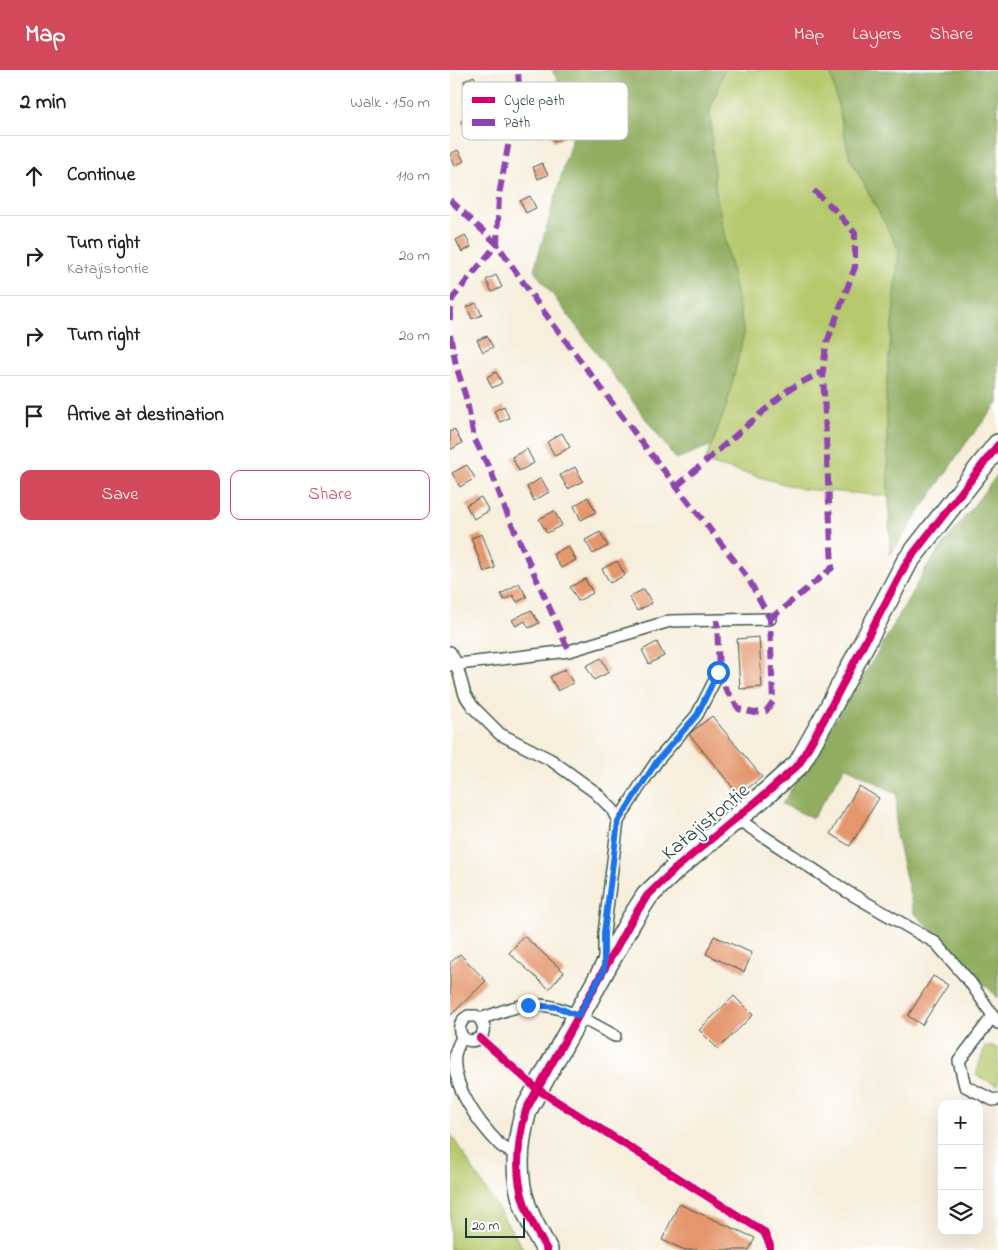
<!DOCTYPE html>
<html lang="en">
<head>
<meta charset="utf-8">
<style>
	:root { --surface:#fff; --page:#f2f2f2; --text:#202124; --muted:#757577; --line:#e0e0e0; --accent:#d1495b }
	body { margin:0; font-family:"Indie Flower",sans-serif; background:var(--page); color:var(--text) }
	.controls { position:absolute; right:15px; bottom:15px; display:grid; overflow:hidden; border-radius:10px; box-shadow:0 5px 20px #0002 }
	.controls button { width:45px; height:45px; display:grid; place-items:center; padding:0; border:0; border-bottom:1px solid var(--line); background:var(--surface); color:var(--text); font:25px sans-serif }
	.scale { position:absolute; left:15px; bottom:12px; width:60px; box-sizing:border-box; padding-left:5px; border:2px solid #1f3d34; border-top:0; font-size:14px; line-height:18px; white-space:nowrap; color:#1f3d34; -webkit-text-stroke:4px #fff; paint-order:stroke }
	.stop { position:absolute; width:15px; height:15px; margin:-11px; border:4px solid #1a73e8; border-radius:50%; background:#fff }
	.stop.end { background:#1a73e8; border-color:#fff; box-shadow:0 1px 5px #0008 }
	.list { margin:0; padding:0; list-style:none }
	h2 { display:flex; justify-content:space-between; align-items:center; height:65px; margin:0; padding:0 20px; font-size:21px }
	h2 small { font-size:16px; font-weight:400; color:var(--muted) }
	.list li { display:grid; grid-template-columns:32px 1fr auto; gap:15px; align-items:center; box-sizing:border-box; height:80px; padding:0 20px; border-top:1px solid var(--line) }
	.list b { display:block; font-size:19px; white-space:nowrap }
	.list p { margin:0; font-size:16px; white-space:nowrap; color:var(--muted) }
	.list em { font-size:16px; font-style:normal; color:var(--muted) }
	.actions { display:flex; gap:10px; padding:15px 20px }
	.actions a { flex:1; padding:11px 0; border:1px solid var(--accent); border-radius:10px; text-align:center; font-size:18px; color:var(--accent) }
	.actions .main { background:var(--accent); color:#fff }
	.icon { flex:none; width:28px; height:28px; fill:none; stroke:currentColor; stroke-width:2; stroke-linecap:round; stroke-linejoin:round }
	.map { position:relative; flex:none; width:548px; height:1180px; overflow:hidden }
	header { display:flex; align-items:center; gap:30px; box-sizing:border-box; height:70px; padding:0 25px; background:var(--accent); color:#fff }
	header strong { font-size:24px }
	nav { display:flex; gap:28px; margin-inline-start:auto; font-size:18px }
	main { display:flex }
	aside { flex:1; background:var(--surface) }
	.map>svg:first-child { display:block }
	.green { fill:#b6c96d; stroke:#6a8350 }
	.forest { fill:#90ad60; stroke:#58754a }
	.building { fill:#e4966d }
	.lines { fill:none; stroke-linecap:round; stroke-linejoin:round }
	.service-casing { stroke:#3f584d; stroke-width:14 }
	.minor-casing { stroke:#3f584d; stroke-width:24 }
	.service { stroke:#fff; stroke-width:11 }
	.minor { stroke:#fff; stroke-width:21 }
	.quiet { stroke:#8e44ad; stroke-width:6; stroke-dasharray:12 6; stroke-linecap:butt }
	.cycleway-casing { stroke:#fff; stroke-width:11 }
	.cycleway { stroke:#d6006c; stroke-width:8 }
	.route { stroke:#1a73e8; stroke-width:6 }
	.labels { text-anchor:middle; stroke-width:4; stroke-linejoin:round; paint-order:stroke }
	.street-label { font-size:21px; fill:#1f3d34; stroke:#fff }
	.key { fill:#fff; stroke:#bcc5c2; stroke-width:1 }
	.key-label { font-size:14px; fill:#1f3d34 }
</style>
</head>
<body>
<header>
<strong>Map</strong>
<nav><a>Map</a><a>Layers</a><a>Share</a></nav>
</header>
<main>
<aside>
<h2>2 min<small>Walk · 150 m</small></h2>
<ul class="list">
<li><svg class="icon" aria-label="ahead" viewBox="0 0 24 24"><path d="M12 20V5M6 11l6-6 6 6"/></svg><div><b>Continue</b></div><em>110 m</em></li>
<li><svg class="icon" aria-label="right" viewBox="0 0 24 24"><path d="M7 20v-9h11M14 6l5 5-5 5"/></svg><div><b>Turn right</b><p>Katajistontie</p></div><em>20 m</em></li>
<li><svg class="icon" aria-label="right" viewBox="0 0 24 24"><path d="M7 20v-9h11M14 6l5 5-5 5"/></svg><div><b>Turn right</b></div><em>20 m</em></li>
<li><svg class="icon" aria-label="arrive" viewBox="0 0 24 24"><path d="M6 21V4h12l-3 4 3 4H6"/></svg><div><b>Arrive at destination</b></div></li>
</ul>
<div class="actions"><a class="main">Save</a><a>Share</a></div>
</aside>
<div class="map">
<svg width="548" height="1180" viewBox="0 0 548 1180">
	<rect width="100%" height="100%" fill="#fff"/>
	<filter id="ink" filterUnits="userSpaceOnUse"><feTurbulence type="fractalNoise" baseFrequency=".02" numOctaves="2"/><feDisplacementMap in="SourceGraphic" scale="10" xChannelSelector="R" yChannelSelector="G"/><feConvolveMatrix kernelMatrix="1 2 1 2 8 2 1 2 1" color-interpolation-filters="sRGB"/></filter>
	<filter id="wash" filterUnits="userSpaceOnUse"><feTurbulence type="fractalNoise" baseFrequency=".0096" numOctaves="4" result="noise"/><feDisplacementMap in="SourceGraphic" scale="20" xChannelSelector="R" yChannelSelector="G"/><feGaussianBlur stdDeviation="1.12" result="paint"/><feColorMatrix in="noise" values="0 0 0 0 0 0 0 0 0 0 0 0 0 0 0 0 0 1.4 0 .05"/><feComposite in="paint" operator="in"/></filter>
	<g filter="url(#wash)">
		<rect width="100%" height="100%" fill="#f7eedc"/>
		<g class="green">
			<polygon points="274,0 380,0 400,88 449,180 436,320 438,426 352,419 255,392 277,334 294,263 265,118 260,40"/>
			<polygon points="535,976 548,978 548,1016 526,1005"/>
			<polygon points="0,1063 74,1180 0,1180"/>
		</g>
		<g class="forest">
			<polygon points="102,0 274,0 260,40 265,118 294,263 277,334 262,375 226,389 84,200 128,48"/>
			<polygon points="380,0 548,0 548,333 516,373 440,485 436,320 449,180 400,88"/>
			<polygon points="548,404 548,928 464,843 446,765 447,724 396,696 363,748 332,734 427,584 477,496"/>
		</g>
		<g id="blocks">
			<g class="building">
				<polygon points="24,6 30,18 20,23 14,11"/>
				<polygon points="21,46 27,58 17,63 11,51"/>
				<polygon points="108,55 114,67 104,72 98,60"/>
				<polygon points="8,80 14,91 5,96 0,84"/>
				<polygon points="92,93 98,105 88,109 83,97"/>
				<polygon points="80,126 86,138 76,143 70,131"/>
				<polygon points="15,165 21,177 12,182 6,170"/>
				<polygon points="46,205 52,217 42,222 36,210"/>
				<polygon points="26,233 32,245 22,249 17,237"/>
				<polygon points="37,266 43,277 33,282 27,270"/>
				<polygon points="46,302 52,313 42,318 37,307"/>
				<polygon points="54,336 59,348 50,352 44,341"/>
				<polygon points="4,359 12,373 0,380 0,362"/>
				<polygon points="112,363 120,377 105,386 97,372"/>
				<polygon points="77,379 84,393 69,401 62,387"/>
				<polygon points="17,395 25,408 10,417 2,403"/>
				<polygon points="125,397 133,411 118,419 110,405"/>
				<polygon points="91,408 99,422 84,431 77,417"/>
				<polygon points="31,427 39,441 24,449 16,435"/>
				<polygon points="138,427 146,442 131,450 124,436"/>
				<polygon points="104,441 112,455 97,463 89,449"/>
				<polygon points="150,462 158,476 143,484 135,470"/>
				<polygon points="32,464 45,498 34,502 21,468"/>
				<polygon points="118,476 126,490 111,498 103,484"/>
				<polygon points="167,491 175,505 160,513 152,499"/>
				<polygon points="135,509 143,523 128,531 120,517"/>
				<polygon points="69,513 77,527 67,532 63,525 54,530 51,524"/>
				<polygon points="194,519 202,533 187,541 179,527"/>
				<polygon points="81,540 89,553 79,558 75,551 66,556 62,550"/>
				<polygon points="309,567 312,617 290,619 287,569"/>
				<polygon points="207,572 214,586 199,594 192,580"/>
				<polygon points="151,588 159,602 144,610 136,596"/>
				<polygon points="115,599 123,613 108,621 100,607"/>
				<polygon points="262,646 312,707 289,725 239,664"/>
				<polygon points="409,716 429,728 400,776 380,764"/>
				<polygon points="74,866 114,902 99,919 59,883"/>
				<polygon points="264,866 302,883 294,902 256,884"/>
				<polygon points="10,884 36,911 0,946 0,893"/>
				<polygon points="483,906 498,915 472,955 458,946"/>
				<polygon points="284,926 303,945 268,979 249,960"/>
				<polygon points="229,1134 305,1168 299,1180 235,1180 212,1170"/>
			</g>
		</g>
	</g>
	<g filter="url(#ink)">
		<use href="#blocks" fill-opacity="0" stroke="#3f584d" stroke-width="1"/>
		<g class="lines">
			<defs>
				<g id="service">
					<polyline points="0,582 6,593 15,625 23,637 50,664 101,690 145,722 162,739 168,751 154,863 154,893"/>
					<polyline points="0,595 119,581 220,551 320,549"/>
					<polyline points="286,748 396,821 486,873 520,912 548,953"/>
					<polyline points="168,751 190,716 207,691 247,645 269,602"/>
					<polyline points="543,946 509,991 515,1016 543,1030 548,1029"/>
					<path d="M 30,949 L 34,957 L 32,966 C 14,981 0,956 18,946 L 26,946 L 30,949 C 46,944 62,936 79,935 C 111,933 137,951 165,966"/>
					<path d="M 12,967 C 10,972 6,979 5,985 C 1,1016 29,1053 49,1074 C 54,1079 62,1082 69,1086"/>
				</g>
				<path id="minor" d="M 97,1180 C 89,1166 80,1150 75,1135 C 64,1105 68,1069 76,1040 L 181,851 L 197,826 L 225,799 L 319,721 L 349,694 L 377,644 L 457,492 L 548,375"/>
			</defs>
			<use href="#service" class="service-casing"/>
			<use href="#minor" class="minor-casing"/>
			<use href="#service" class="service"/>
			<use href="#minor" class="minor"/>
			<g class="quiet">
				<polyline points="0,130 47,174 88,234 187,366 298,508 320,549 323,632 316,641 304,643 289,639 276,620 269,602 267,550"/>
				<polyline points="0,250 2,229 47,174 49,125 69,17 68,0"/>
				<polyline points="0,265 6,295 17,331 24,368 42,404 56,441 119,581"/>
				<polyline points="227,416 338,320 373,301"/>
				<polyline points="320,549 382,498 373,301 376,275 405,197 405,163 383,138 361,118"/>
			</g>
			<defs>
				<g id="cycleway">
					<polyline points="30,968 87,1019 314,1162 320,1175 320,1180"/>
					<path d="M 97,1180 C 89,1166 80,1150 75,1135 C 64,1105 68,1069 76,1040 L 181,851 L 197,826 L 225,799 L 319,721 L 349,694 L 377,644 L 457,492 L 548,375"/>
				</g>
			</defs>
			<use href="#cycleway" class="cycleway-casing"/>
			<use href="#cycleway" class="cycleway"/>
		</g>
	</g>
	<g class="lines" filter="url(#ink)">
		<polyline class="route" points="78,935 107,937 128,946 154,900 154,863 168,752 207,691 247,645 268,602"/>
	</g>
	<g class="labels">
		<g class="street-label">
			<text transform="translate(255 751) rotate(-40)" y="7">Katajistontie</text>
		</g>
	</g>
	<rect x="12" y="12" width="166" height="58" rx="8" class="key"/>
	<rect x="22" y="27" width="23" height="6" fill="#d6006c"/>
	<rect x="22" y="49" width="23" height="7" fill="#8e44ad"/>
	<g class="key-label">
		<text x="54" y="35">Cycle path</text>
		<text x="54" y="57">Path</text>
	</g>
</svg>
<div class="controls">
<button>+</button>
<button>−</button>
<button><svg class="icon" aria-label="layers" viewBox="0 0 24 24"><path d="M12 4l9 5-9 5-9-5zM3 14l9 5 9-5"/></svg></button>
</div>
<div class="scale">20 m</div>
<div class="stop" style="left:268px;top:602px"></div>
<div class="stop end" style="left:78px;top:935px"></div>
</div>
</main>
</body>
</html>
